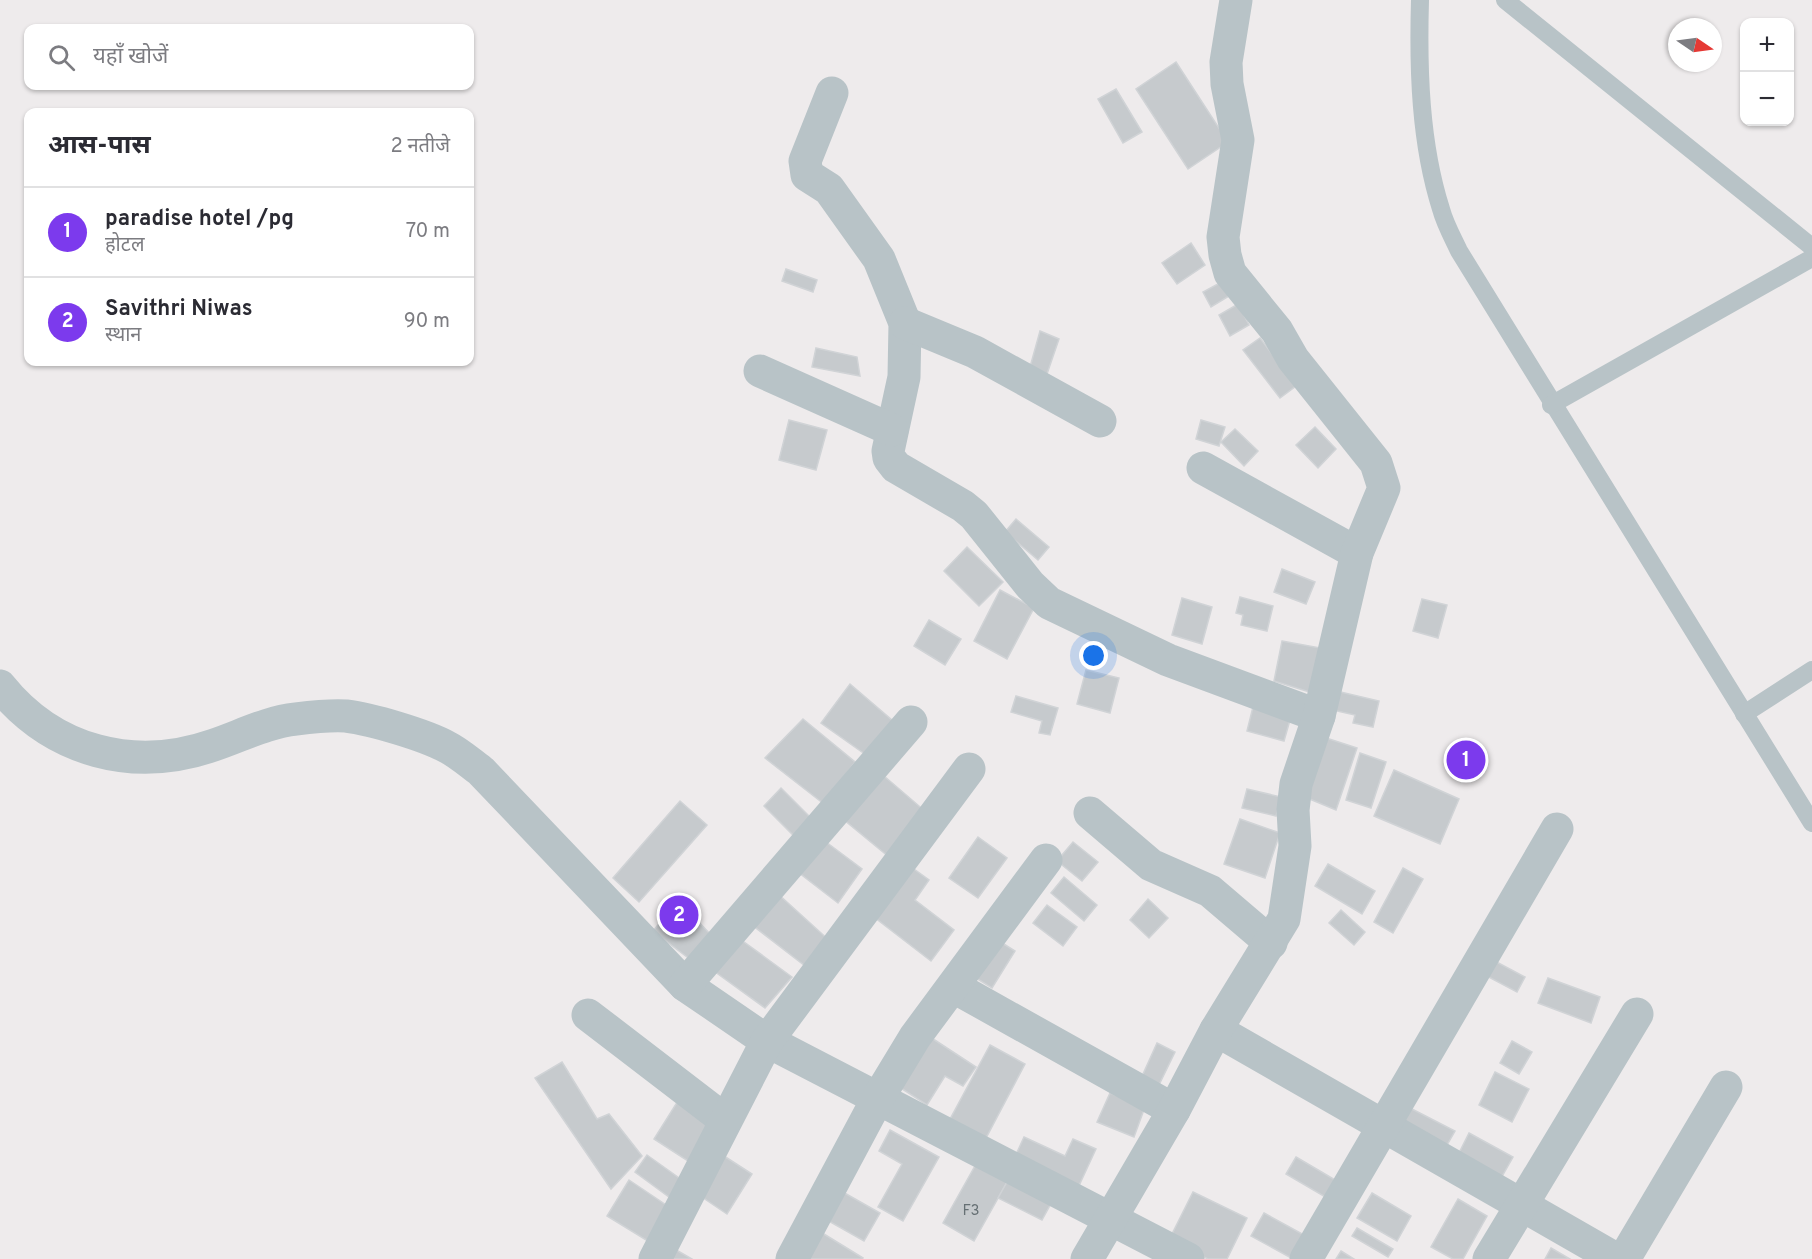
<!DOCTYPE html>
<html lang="hi">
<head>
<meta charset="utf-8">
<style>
	:root { --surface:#fff; --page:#f2f2f3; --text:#2b2b33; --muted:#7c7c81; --line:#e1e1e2; --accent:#7c3aed }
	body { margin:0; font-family:Overpass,"Noto Sans Devanagari",sans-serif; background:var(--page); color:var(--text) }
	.controls { position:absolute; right:18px; top:18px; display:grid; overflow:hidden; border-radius:12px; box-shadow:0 2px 4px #0004 }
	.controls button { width:54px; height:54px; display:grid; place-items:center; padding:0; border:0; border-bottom:2px solid var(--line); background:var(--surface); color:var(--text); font:30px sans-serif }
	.compass { position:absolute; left:1668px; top:18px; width:54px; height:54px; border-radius:50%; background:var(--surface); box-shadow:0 2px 4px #0004; rotate:103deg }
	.you { position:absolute; left:1094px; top:656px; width:21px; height:21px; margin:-15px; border:4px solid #fff; border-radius:50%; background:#1a73e8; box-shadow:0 0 0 9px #1a73e833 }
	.badge { display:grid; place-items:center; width:39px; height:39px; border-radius:50%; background:var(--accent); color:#fff; font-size:20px; font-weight:700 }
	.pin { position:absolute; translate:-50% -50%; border:3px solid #fff; box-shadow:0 2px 6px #0006 }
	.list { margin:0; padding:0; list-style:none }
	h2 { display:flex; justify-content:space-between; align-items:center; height:78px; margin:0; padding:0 24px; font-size:26px }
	h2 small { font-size:20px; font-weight:400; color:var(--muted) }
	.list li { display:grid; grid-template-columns:39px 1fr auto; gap:18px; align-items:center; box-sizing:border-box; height:90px; padding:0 24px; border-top:2px solid var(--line) }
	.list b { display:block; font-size:22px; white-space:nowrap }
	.list p { margin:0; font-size:20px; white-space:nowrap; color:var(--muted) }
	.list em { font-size:20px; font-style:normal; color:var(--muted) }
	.icon { flex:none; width:33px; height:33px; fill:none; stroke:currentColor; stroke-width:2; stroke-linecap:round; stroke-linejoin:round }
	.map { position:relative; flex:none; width:1812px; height:1259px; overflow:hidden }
	.search { position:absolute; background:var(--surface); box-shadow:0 2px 4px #0004; left:24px; top:24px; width:450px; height:66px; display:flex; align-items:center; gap:15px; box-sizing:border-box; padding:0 21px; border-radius:12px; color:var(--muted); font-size:22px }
	.panel { position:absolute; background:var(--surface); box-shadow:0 2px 4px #0004; left:24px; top:108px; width:450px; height:258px; border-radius:12px }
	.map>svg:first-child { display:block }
	.building { fill:#c6cacd; stroke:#d0d3d6; stroke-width:1.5 }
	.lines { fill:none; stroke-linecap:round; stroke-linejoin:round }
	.lane { stroke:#b8c3c7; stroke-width:18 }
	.street { stroke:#b8c3c7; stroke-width:33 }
	.labels { text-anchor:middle; stroke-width:5; stroke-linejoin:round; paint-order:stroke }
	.number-label { font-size:15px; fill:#667074 }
</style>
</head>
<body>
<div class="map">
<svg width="1812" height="1259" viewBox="0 0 1812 1259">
	<rect width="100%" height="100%" fill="#eeebec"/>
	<g class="building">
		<polygon points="1176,62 1228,142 1188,169 1136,89"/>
		<polygon points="1116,89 1142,132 1123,143 1098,99"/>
		<polygon points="1191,243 1205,265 1177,284 1162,263"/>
		<polygon points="786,269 817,280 813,292 782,281"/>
		<polygon points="1227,279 1234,293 1211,307 1203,292"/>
		<polygon points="1238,304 1249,325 1230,336 1219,315"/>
		<polygon points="1040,331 1059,339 1047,374 1030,367"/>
		<polygon points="1260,338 1296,386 1280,398 1243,350"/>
		<polygon points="816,348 857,357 860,376 812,367"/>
		<polygon points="789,420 827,430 816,470 779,460"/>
		<polygon points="1201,420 1225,427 1219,446 1196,439"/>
		<polygon points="1315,427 1336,449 1318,468 1296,445"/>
		<polygon points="1235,429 1258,451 1244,466 1221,442"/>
		<polygon points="1016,519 1049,547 1038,560 1005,532"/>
		<polygon points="967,547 1003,582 979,606 944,571"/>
		<polygon points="1282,569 1315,582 1306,604 1274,592"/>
		<polygon points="1000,590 1034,608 1007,659 974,641"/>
		<polygon points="1240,597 1273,606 1267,631 1241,625 1243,615 1236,613"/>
		<polygon points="1182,598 1212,607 1202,644 1172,635"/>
		<polygon points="1422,599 1447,605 1438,638 1413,631"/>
		<polygon points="929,620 961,639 945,665 914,646"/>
		<polygon points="1282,641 1326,649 1316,694 1274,681"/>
		<polygon points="1086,670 1119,678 1110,713 1077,704"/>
		<polygon points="850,684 893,721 869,757 821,723"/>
		<polygon points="1332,690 1379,701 1373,727 1353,723 1355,715 1328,709"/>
		<polygon points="1016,696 1058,708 1050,735 1039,733 1042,721 1011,712"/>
		<polygon points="1254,703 1292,713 1284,741 1247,731"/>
		<polygon points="803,719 855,762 824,804 765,758"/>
		<polygon points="1320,736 1357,748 1336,810 1300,795"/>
		<polygon points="1360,753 1386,762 1371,808 1346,800"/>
		<polygon points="877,770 926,812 889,857 843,819"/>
		<polygon points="1394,770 1459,799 1440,844 1374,816"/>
		<polygon points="781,788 815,822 800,842 764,806"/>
		<polygon points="1247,789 1281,797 1276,816 1242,808"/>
		<polygon points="680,801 707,825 639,902 613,878"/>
		<polygon points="1240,819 1280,833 1265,878 1224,864"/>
		<polygon points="978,837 1007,858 978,898 949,878"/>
		<polygon points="822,839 862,869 838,903 798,872"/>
		<polygon points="1073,842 1098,862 1082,881 1057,861"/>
		<polygon points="907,864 929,880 915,900 954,930 931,961 874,917"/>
		<polygon points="1328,864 1375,891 1362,914 1315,886"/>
		<polygon points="1403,868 1423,879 1393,933 1374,922"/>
		<polygon points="1064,877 1097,905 1084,921 1051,893"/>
		<polygon points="777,893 831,942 809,969 752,925"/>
		<polygon points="1148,899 1168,918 1149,938 1130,920"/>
		<polygon points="678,900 712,936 691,960 653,931"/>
		<polygon points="1047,905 1077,927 1063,946 1033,923"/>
		<polygon points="1341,910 1365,932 1354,945 1329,923"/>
		<polygon points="740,939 792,977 765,1008 711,969"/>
		<polygon points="999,941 1015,951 992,988 976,978"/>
		<polygon points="1489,958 1525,977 1517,992 1481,973"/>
		<polygon points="1548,978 1600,997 1591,1023 1538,1003"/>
		<polygon points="924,1033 976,1067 963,1086 945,1076 927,1105 893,1083"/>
		<polygon points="1512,1041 1532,1052 1519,1074 1500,1063"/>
		<polygon points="1157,1043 1175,1052 1156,1091 1139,1083"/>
		<polygon points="990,1045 1025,1064 985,1140 949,1121"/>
		<polygon points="562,1062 597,1119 609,1114 642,1156 611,1189 535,1078"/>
		<polygon points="1495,1072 1529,1089 1512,1122 1479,1105"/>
		<polygon points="1110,1093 1145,1107 1134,1137 1097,1122"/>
		<polygon points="681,1096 712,1121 691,1163 654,1139"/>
		<polygon points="1410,1108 1455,1131 1447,1145 1402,1122"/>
		<polygon points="890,1130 939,1157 903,1221 878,1207 902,1164 879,1151"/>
		<polygon points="1469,1133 1513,1157 1500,1180 1457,1157"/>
		<polygon points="1024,1137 1065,1156 1073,1139 1096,1149 1077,1190 1013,1161"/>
		<polygon points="647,1155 686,1183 673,1200 635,1172"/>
		<polygon points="724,1156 752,1174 727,1214 699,1195"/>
		<polygon points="980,1157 1011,1175 974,1241 943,1223"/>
		<polygon points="1296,1157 1337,1181 1327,1198 1286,1174"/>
		<polygon points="1011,1175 1054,1198 1042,1220 998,1198"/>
		<polygon points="629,1180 672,1209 651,1243 607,1216"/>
		<polygon points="841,1191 880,1213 864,1241 825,1219"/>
		<polygon points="1193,1192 1247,1218 1227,1259 1208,1259 1169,1240"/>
		<polygon points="1372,1193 1411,1216 1397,1241 1357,1218"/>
		<polygon points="1458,1199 1487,1216 1463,1259 1453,1259 1431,1247"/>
		<polygon points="1264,1213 1306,1236 1293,1259 1251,1236"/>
		<polygon points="1357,1228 1393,1249 1388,1257 1352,1236"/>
		<polygon points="819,1231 863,1258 862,1259 803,1259"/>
		<polygon points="671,1247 692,1259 665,1259"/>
		<polygon points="1551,1248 1570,1259 1545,1259"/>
		<polygon points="1341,1251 1354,1259 1336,1259"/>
	</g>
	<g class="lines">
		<g class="lane">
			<path d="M 1420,0 C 1418,69 1420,143 1441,209 C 1445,224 1453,238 1459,251 L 1812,823"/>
			<polyline points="1505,0 1812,247"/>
			<polyline points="1551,405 1812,258"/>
			<polyline points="1744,714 1812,670"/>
		</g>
		<g class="street">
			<polyline points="832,93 805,161 807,175 829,189 879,259 905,323 904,377 888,451 889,458 896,467 963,506 974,515 1030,585 1049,603 1168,660 1319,716"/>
			<polyline points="905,323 975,352 1100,421"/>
			<polyline points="760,371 892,430"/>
			<polyline points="1203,468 1357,553"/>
			<path d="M 0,686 C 53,752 134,773 214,745 C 241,736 267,722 296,719 C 312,717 331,715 346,716 C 371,719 425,735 447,747 C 459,753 470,763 481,771 L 685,985 L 767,1041 L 1188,1259"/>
			<polyline points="1090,813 1151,865 1210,891 1271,943"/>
			<polyline points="685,985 911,722"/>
			<polyline points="954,987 1174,1110"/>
			<polyline points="588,1015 725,1120"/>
			<polyline points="1216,1030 1616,1259"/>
			<polyline points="655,1259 767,1041 969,769"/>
			<polyline points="792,1259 878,1098 915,1037 1046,860"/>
			<polyline points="1087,1259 1174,1110 1216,1030 1284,919 1295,846 1293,810 1296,784 1319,716 1357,553 1384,488 1376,463 1293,359 1277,331 1230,273 1225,255 1223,237 1238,140 1227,84 1226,62 1236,0"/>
			<polyline points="1306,1259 1557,829"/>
			<polyline points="1489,1259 1637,1014"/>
			<polyline points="1624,1259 1726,1087"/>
		</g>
	</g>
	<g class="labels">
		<g class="number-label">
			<text x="971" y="1215">F3</text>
		</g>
	</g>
</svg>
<div class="controls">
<button>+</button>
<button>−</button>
</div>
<svg class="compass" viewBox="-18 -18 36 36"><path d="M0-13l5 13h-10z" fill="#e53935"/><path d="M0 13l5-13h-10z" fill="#7c7c81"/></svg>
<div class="you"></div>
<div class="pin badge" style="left:1466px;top:760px">1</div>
<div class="pin badge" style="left:679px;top:915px">2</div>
<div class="search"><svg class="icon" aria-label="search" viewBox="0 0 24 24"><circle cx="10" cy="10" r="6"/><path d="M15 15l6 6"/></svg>यहाँ खोजें</div>
<section class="panel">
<h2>आस-पास<small>2 नतीजे</small></h2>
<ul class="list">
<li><span class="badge">1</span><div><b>paradise hotel /pg</b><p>होटल</p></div><em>70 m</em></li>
<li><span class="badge">2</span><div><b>Savithri Niwas</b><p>स्थान</p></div><em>90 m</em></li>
</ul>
</section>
</div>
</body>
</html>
